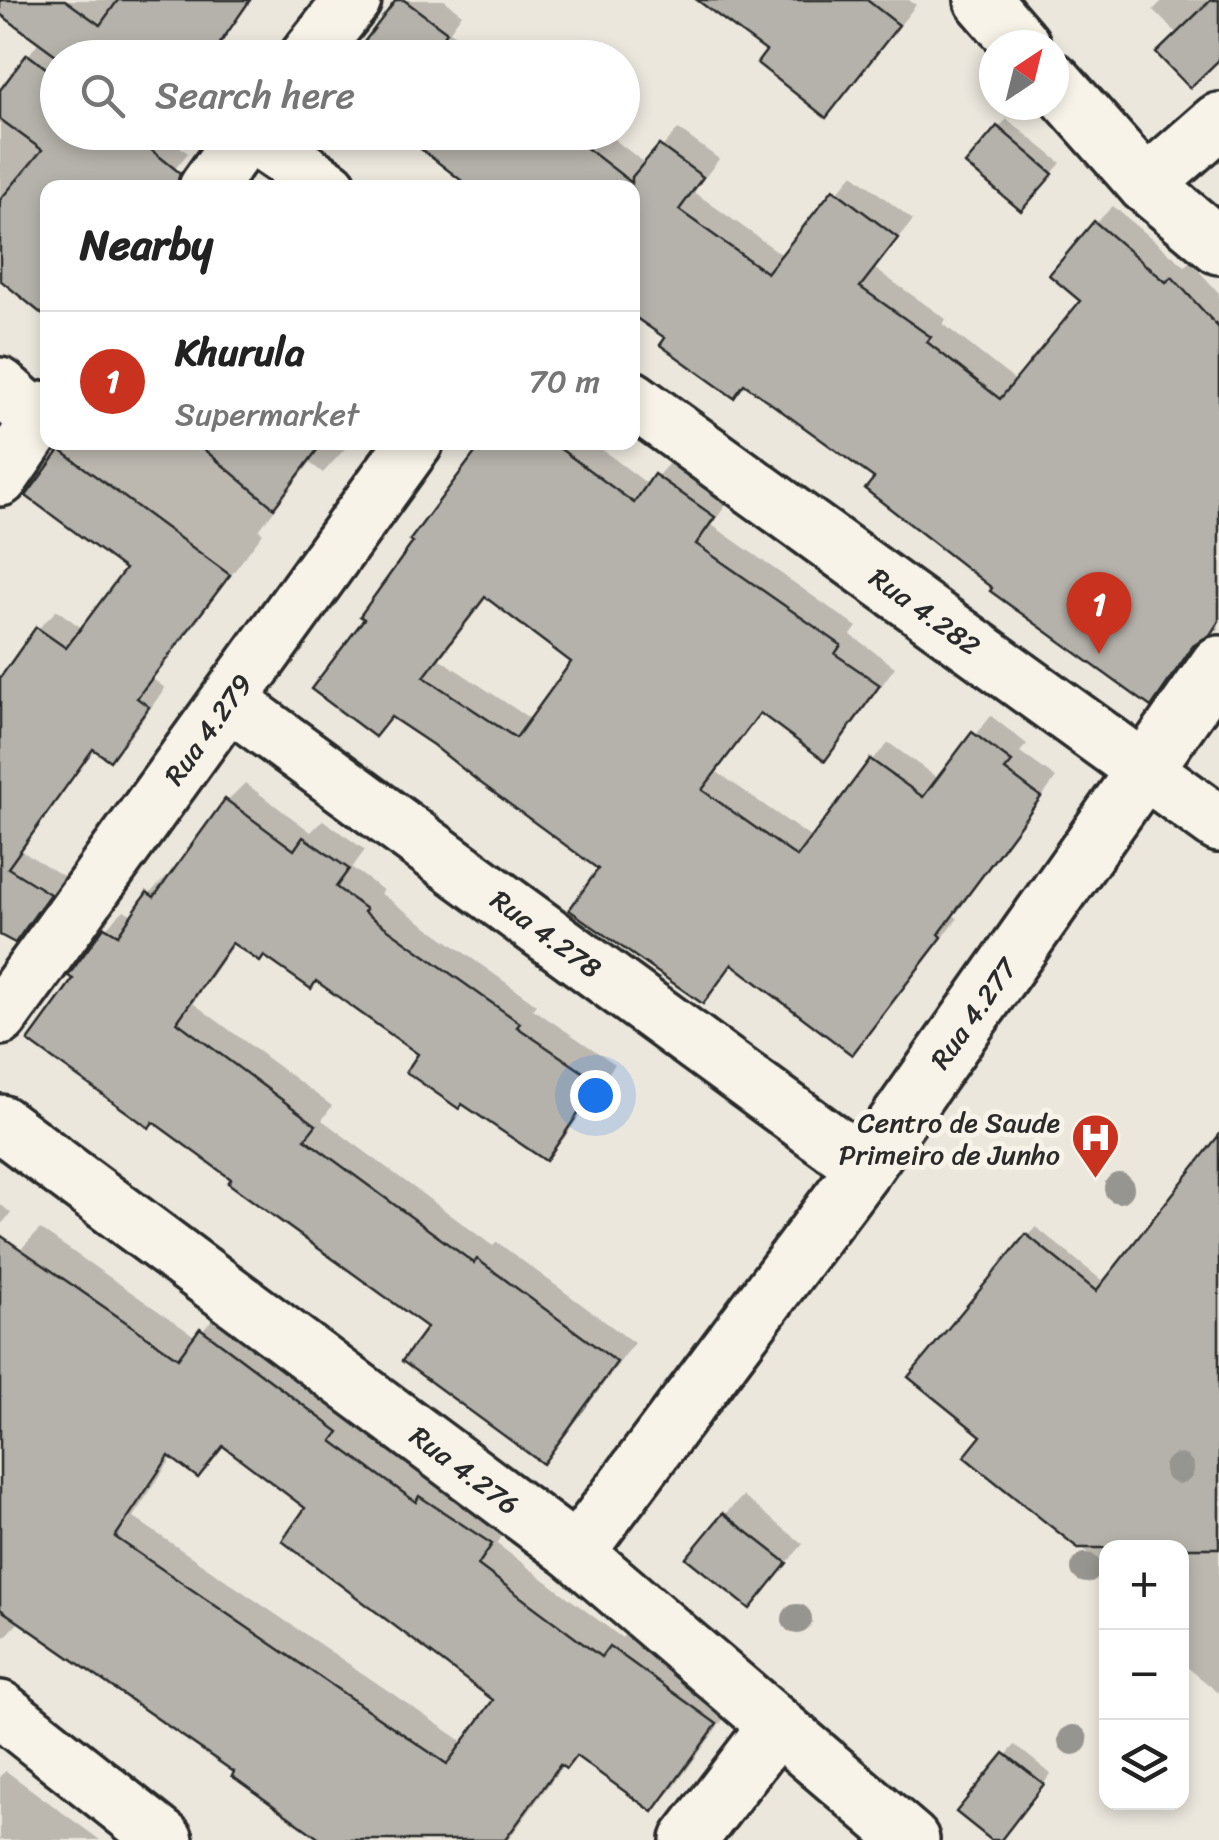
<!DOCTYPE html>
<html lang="en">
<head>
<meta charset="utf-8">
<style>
	:root { --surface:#fff; --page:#f6f6f6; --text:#222; --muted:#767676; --line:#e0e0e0; --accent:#c8321e }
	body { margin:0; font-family:Sriracha,sans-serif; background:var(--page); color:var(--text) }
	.controls { position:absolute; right:30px; bottom:30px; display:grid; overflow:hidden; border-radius:20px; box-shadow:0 5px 15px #0003 }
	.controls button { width:90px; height:90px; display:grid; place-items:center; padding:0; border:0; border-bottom:2px solid var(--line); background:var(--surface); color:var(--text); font:50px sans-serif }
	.compass { position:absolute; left:979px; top:30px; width:90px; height:90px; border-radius:50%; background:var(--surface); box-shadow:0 5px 15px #0003; rotate:35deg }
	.you { position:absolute; left:595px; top:1095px; width:35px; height:35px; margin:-25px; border:8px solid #fff; border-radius:50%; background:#1a73e8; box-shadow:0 0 0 15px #1a73e833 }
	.badge { display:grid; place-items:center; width:65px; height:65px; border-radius:50%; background:var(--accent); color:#fff; font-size:32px; font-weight:700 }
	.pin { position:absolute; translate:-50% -82px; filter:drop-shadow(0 2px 5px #0008) }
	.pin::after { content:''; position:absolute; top:52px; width:35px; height:30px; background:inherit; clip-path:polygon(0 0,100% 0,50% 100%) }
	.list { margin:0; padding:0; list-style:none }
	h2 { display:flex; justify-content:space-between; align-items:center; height:130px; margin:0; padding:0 40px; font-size:42px }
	h2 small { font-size:32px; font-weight:400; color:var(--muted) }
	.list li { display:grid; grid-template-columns:65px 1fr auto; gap:30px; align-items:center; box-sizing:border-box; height:140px; padding:0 40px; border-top:2px solid var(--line) }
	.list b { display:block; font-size:38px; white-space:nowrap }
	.list p { margin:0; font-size:32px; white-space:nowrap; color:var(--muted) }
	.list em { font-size:32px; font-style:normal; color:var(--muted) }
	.icon { flex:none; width:55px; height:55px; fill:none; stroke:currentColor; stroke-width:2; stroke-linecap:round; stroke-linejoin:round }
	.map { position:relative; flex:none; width:1219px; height:1840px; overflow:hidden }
	.search { position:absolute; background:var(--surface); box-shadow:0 5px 15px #0003; left:40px; top:40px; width:600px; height:110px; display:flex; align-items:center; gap:25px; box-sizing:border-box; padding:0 35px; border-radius:55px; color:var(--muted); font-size:38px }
	.panel { position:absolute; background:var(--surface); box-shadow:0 5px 15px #0003; left:40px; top:180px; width:600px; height:270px; border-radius:20px }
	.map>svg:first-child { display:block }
	.shadow { fill:#0003; fill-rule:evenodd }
	.building { fill:#b5b2ab; stroke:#2b2b2b; stroke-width:2.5; fill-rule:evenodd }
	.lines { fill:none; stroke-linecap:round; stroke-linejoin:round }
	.street-casing { stroke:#2b2b2b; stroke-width:62 }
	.secondary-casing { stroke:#2b2b2b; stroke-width:62 }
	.street { stroke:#f7f3e8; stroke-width:55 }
	.secondary { stroke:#f7f3e8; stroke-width:55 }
	.tree { fill:#97958f }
	.labels { text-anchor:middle; stroke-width:10; stroke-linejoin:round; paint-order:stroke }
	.street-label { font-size:28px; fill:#2b2b2b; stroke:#f7f3e8 }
	.poi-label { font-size:28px; fill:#2b2b2b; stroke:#f7f3e8; text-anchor:end }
</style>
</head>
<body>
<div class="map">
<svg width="1219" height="1840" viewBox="0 0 1219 1840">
	<rect width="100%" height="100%" fill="#ebe7dd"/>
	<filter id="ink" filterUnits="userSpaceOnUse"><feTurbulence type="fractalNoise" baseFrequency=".01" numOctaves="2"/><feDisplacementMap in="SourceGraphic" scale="20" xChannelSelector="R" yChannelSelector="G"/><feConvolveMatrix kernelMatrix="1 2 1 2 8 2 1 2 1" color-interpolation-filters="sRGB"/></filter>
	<g filter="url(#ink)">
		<g class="shadow">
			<polygon points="0,0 249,0 207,58 58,58 58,132 161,132 188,153 159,188 48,188 0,277 0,94 40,40 0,11"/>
			<polygon points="399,0 444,0 462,14 450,31 485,58 355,58"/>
			<polygon points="701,0 909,0 916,5 844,96 826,114 770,51"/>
			<polygon points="1163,0 1219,0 1219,57 1178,35 1153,10"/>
			<polygon points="1007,119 1061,163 1030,199 998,128"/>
			<polygon points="678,129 719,159 694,192 784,256 853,174 913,220 875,269 946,319 943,324 1017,382 1084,301 1096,223 1113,206 1185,266 1190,261 1219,293 1219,631 1205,634 1168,686 1151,703 995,588 878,477 746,382 668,338 632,188 403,132 605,132 647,165"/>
			<polygon points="71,442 351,442 323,473 310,463 259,530 263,533 153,679 165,688 128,740 110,758 96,749 63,787 0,743 0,682 38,629 57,610 83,629 128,569 29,495"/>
			<path d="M 486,442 L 592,442 L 649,485 L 673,459 L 730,499 L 712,525 L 857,627 L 851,635 L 895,667 L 842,740 L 825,757 L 762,712 L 717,772 L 813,839 L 872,760 L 889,743 L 940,780 L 991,716 L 1027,744 L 1020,752 L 1056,778 L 954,916 L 958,918 L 869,1034 L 852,1052 L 735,963 L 703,1001 L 601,868 L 393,715 L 374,734 L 368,619 ZM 488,596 L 574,661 L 532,720 L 440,659 Z"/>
			<polygon points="245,783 311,832 323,820 365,850 352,868 383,890 380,893 536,1004 533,1009 615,1064 563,1140 545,1158 422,1054 317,979 265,954 235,942 193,1003 332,1106 322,1120 493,1246 497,1242 634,1343 560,1443 542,1461 430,1327 234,1178 77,978 106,928 124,910 134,916 149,894 167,876 171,878 227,801"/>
			<polygon points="0,838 65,877 31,924 14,940 0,932"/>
			<polygon points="1219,1139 1219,1693 1182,1663 1182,1548 1106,1548 1106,1567 968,1456 984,1435 1027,1236 1036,1227 1105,1283"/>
			<polygon points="0,1204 11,1213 0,1226"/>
			<path d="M 40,1229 L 196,1337 L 222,1309 L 356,1411 L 350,1420 L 437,1483 L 510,1523 L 497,1544 L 622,1638 L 631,1628 L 735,1703 L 673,1789 L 653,1809 L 577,1754 L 564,1764 L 508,1840 L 325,1840 L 238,1772 L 21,1620 L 0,1642 L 0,1279 L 21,1249 ZM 226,1444 L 309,1507 L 496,1700 L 465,1743 L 133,1517 L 173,1456 L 198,1475 Z"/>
			<polygon points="743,1496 803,1544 750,1606 724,1515"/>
			<polygon points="1015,1745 1051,1774 1006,1832 995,1840 960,1812"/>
			<polygon points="6,1771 100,1840 0,1840 0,1776"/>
		</g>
		<g class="building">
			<polygon points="0,0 65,0 100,25 118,0 250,0 210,58 60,58 0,14"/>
			<polygon points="396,0 404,0 447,32 434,49 445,58 352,58"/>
			<polygon points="697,0 867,0 899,25 826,118 757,63 766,51"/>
			<polygon points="1211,0 1219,0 1219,60 1190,88 1156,53"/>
			<polygon points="27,54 58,77 58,132 129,132 180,173 176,188 48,188 48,319 0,280 0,200 42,150 0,119 0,90"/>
			<polygon points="997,126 1053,174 1021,211 965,164"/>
			<polygon points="399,132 566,132 632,183 632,177 659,145 703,177 679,210 767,273 833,189 898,238 860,287 931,337 927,342 1000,399 1080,301 1049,275 1094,221 1166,282 1172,277 1219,328 1219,621 1210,635 1193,646 1151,707 990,591 992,588 865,489 874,478 744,384 734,398 660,345 665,338 632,315 632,188 471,188"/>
			<polygon points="195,442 323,442 274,508"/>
			<path d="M 483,442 L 551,442 L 634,503 L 654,474 L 715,517 L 696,544 L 841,645 L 835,654 L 880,685 L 825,761 L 760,713 L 702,790 L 797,857 L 870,759 L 923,797 L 972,732 L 1012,762 L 1005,770 L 1041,797 L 939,934 L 942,937 L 852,1055 L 732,964 L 703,1004 L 569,910 L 598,869 L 478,781 L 433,745 L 391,717 L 375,737 L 311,689 L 364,619 L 360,616 L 413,542 L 410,540 ZM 485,597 L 571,662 L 516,738 L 424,677 Z"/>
			<polygon points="60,450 230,575 137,698 149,707 110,761 93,749 8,868 50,894 15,943 0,935 0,678 36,627 66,648 125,569 26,496"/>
			<polygon points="225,799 294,850 303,837 349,869 336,887 366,909 364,912 520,1023 517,1027 599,1083 546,1161 462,1104 459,1109 406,1072 418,1054 316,981 311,989 264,956 260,962 232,943 177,1022 316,1125 305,1139 474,1263 477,1259 617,1362 543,1464 402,1361 427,1327 228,1183 231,1179 153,1122 149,1128 28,1041 73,979 68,976 104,927 118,935 147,892 154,897"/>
			<polygon points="1219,1135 1219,1548 1078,1548 964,1457 981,1436 908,1377 1026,1234 1096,1291"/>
			<path d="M 0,1235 L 178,1358 L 200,1328 L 339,1432 L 332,1441 L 416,1502 L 419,1496 L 492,1544 L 478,1565 L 601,1657 L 609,1646 L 717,1724 L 653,1812 L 576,1756 L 566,1769 L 560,1765 L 505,1840 L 321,1840 L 232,1776 L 234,1772 L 0,1609 ZM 223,1446 L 305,1508 L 282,1541 L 493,1700 L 447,1764 L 115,1537 L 169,1456 L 198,1478 Z"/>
			<polygon points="723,1513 787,1563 750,1609 686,1558"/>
			<polygon points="1004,1753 1044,1784 1001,1840 991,1840 956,1812"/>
		</g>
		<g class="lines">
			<defs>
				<g id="street">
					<polyline points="307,58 353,0"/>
					<polyline points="247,132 329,188"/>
					<polyline points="1146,185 1219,121"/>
					<polyline points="207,188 247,132"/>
					<polyline points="0,386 39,421"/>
					<path id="s1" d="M 632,399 L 1219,824"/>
					<polyline points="0,478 48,409"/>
					<path id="s2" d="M 230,702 L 865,1167"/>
					<path id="s3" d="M 0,1017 L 415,442"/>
					<path id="s4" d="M 0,1123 L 576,1553 L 911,1840"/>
					<path id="s5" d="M 576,1553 L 865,1167 L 1219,664"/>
					<polyline points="0,1709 165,1840"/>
					<polyline points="689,1840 777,1725"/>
				</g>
				<g id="secondary">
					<polyline points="983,0 1022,45"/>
					<polyline points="1054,81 1146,185 1219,246"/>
				</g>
			</defs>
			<use href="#street" class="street-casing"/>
			<use href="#secondary" class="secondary-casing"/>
			<use href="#street" class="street"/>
			<use href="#secondary" class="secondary"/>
		</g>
		<g class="tree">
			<circle cx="1119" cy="1188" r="15"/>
			<circle cx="1179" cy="1469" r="15"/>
			<circle cx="1086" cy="1568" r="15"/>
			<circle cx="797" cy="1619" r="15"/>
			<circle cx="1073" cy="1740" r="15"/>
		</g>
	</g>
	<defs>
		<symbol id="hospital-pin" viewBox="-11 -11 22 30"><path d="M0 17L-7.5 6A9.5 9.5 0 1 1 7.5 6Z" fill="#c8321e" stroke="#f7f3e8"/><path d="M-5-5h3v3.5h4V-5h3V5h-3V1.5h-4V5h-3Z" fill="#fff"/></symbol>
	</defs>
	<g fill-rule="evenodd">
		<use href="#hospital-pin" x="1068" y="1110" width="55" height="75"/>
	</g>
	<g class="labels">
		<g class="street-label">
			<text dy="10" stroke="none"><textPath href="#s1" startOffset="362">Rua 4.282</textPath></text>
			<text dy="10" stroke="none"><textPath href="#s3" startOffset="355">Rua 4.279</textPath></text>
			<text dy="10" stroke="none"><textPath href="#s2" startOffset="392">Rua 4.278</textPath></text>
			<text dy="10" stroke="none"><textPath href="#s5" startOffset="670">Rua 4.277</textPath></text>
			<text dy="10" stroke="none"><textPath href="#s4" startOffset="580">Rua 4.276</textPath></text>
		</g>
		<g class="poi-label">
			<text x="1060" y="1132">Centro de Saude<tspan x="1060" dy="32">Primeiro de Junho</tspan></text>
		</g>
	</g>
</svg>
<div class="controls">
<button>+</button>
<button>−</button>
<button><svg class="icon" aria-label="layers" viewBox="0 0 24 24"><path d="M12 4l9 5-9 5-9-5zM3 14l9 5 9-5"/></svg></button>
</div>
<svg class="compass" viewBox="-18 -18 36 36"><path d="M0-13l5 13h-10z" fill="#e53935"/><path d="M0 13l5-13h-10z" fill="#767676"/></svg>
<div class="you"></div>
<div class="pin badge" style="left:1099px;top:654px">1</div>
<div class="search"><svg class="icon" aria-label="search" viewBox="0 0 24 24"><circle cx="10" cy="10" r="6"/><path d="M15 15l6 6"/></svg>Search here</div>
<section class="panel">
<h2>Nearby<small></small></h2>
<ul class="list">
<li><span class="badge">1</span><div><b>Khurula</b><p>Supermarket</p></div><em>70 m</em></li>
</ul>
</section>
</div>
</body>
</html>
